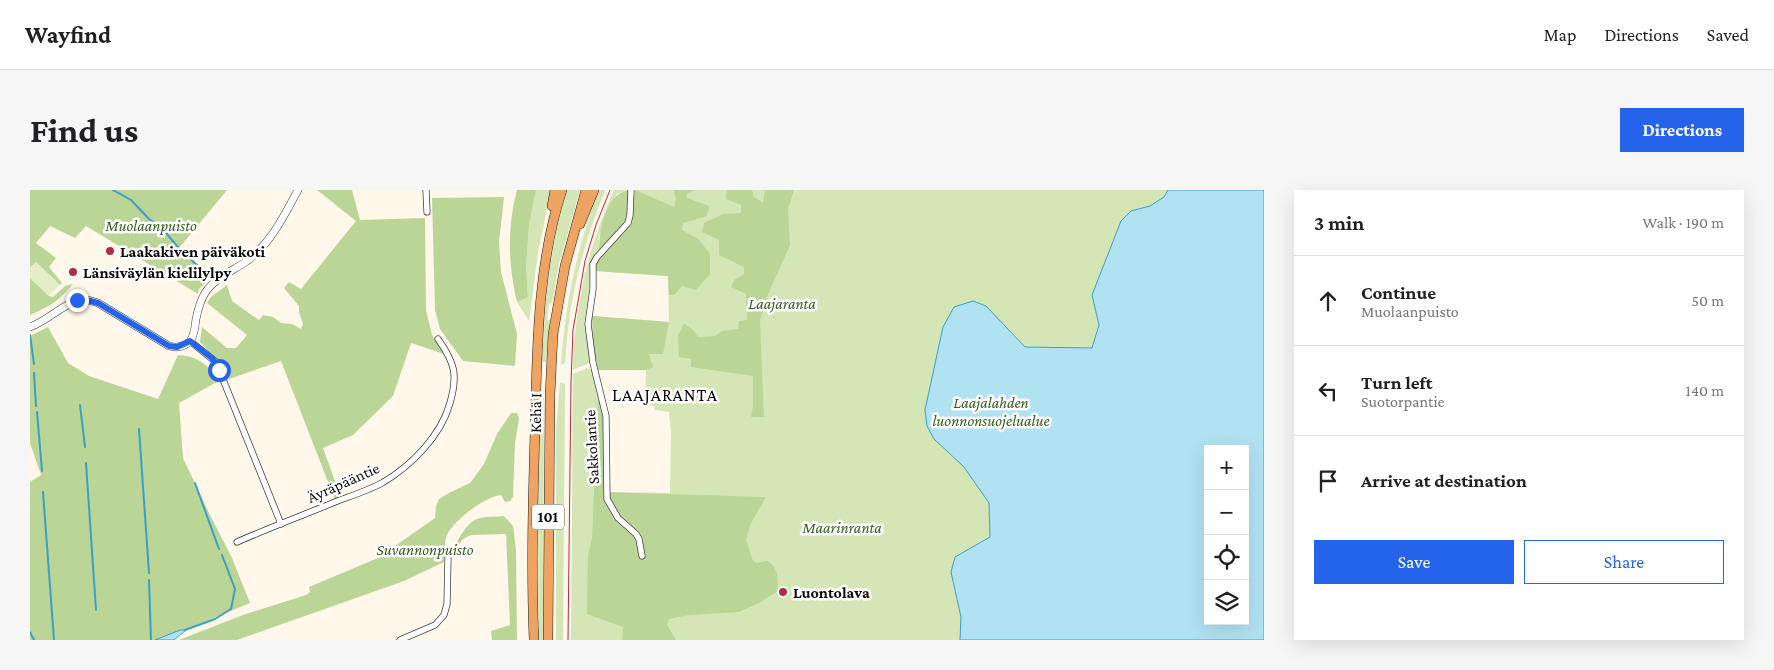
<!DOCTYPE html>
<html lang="en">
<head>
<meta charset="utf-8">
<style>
	:root { --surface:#fff; --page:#f6f6f6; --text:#202124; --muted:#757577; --line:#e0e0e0; --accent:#2563eb }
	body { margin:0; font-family:"Crimson Pro",serif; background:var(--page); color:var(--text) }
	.controls { position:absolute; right:15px; bottom:15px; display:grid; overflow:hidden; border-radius:0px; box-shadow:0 5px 20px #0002 }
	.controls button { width:45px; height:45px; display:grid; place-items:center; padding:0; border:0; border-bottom:1px solid var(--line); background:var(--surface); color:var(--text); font:25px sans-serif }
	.stop { position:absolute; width:15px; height:15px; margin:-11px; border:4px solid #2563eb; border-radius:50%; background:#fff }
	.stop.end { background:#2563eb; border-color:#fff; box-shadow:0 1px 5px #0008 }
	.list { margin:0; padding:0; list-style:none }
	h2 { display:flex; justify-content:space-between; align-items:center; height:65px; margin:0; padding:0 20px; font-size:21px }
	h2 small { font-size:16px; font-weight:400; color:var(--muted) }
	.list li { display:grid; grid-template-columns:32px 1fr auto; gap:15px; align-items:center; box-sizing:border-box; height:90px; padding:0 20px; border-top:1px solid var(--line) }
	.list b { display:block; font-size:19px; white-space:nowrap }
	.list p { margin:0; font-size:16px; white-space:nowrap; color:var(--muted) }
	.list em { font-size:16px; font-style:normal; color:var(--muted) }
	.actions { display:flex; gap:10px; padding:15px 20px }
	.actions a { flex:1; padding:11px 0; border:1px solid var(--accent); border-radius:0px; text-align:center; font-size:18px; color:var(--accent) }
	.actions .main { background:var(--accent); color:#fff }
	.icon { flex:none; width:28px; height:28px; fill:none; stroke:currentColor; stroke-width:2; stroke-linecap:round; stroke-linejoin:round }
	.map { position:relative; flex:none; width:1234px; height:450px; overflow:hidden; border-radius:0px }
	header { display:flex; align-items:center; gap:30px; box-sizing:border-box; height:70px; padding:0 25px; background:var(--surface); border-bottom:1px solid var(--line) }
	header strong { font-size:24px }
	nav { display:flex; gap:28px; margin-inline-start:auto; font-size:18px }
	.intro { display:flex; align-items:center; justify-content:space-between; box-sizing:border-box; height:120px; padding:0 30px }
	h1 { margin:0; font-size:35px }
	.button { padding:12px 22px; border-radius:0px; background:var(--accent); color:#fff; font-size:18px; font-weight:700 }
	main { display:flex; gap:30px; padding:0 30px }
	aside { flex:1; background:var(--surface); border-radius:0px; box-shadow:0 5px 20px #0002 }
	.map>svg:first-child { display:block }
	.green { fill:#d4e5b6; fill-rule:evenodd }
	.forest { fill:#bad596 }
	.pitch { fill:#e5edc7 }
	.water { fill:#b1e2f2; stroke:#3d9fc5; fill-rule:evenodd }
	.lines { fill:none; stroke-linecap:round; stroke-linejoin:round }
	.stream { stroke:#3d9fc5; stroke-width:2 }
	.minor-casing { stroke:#3e3e3e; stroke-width:7 }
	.tertiary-casing { stroke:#3e3e3e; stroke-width:8 }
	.trunk-casing { stroke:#1c1c1c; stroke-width:10 }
	.minor { stroke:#fff; stroke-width:5.5 }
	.tertiary { stroke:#fff; stroke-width:7 }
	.trunk { stroke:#eea460; stroke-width:9 }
	.tram { stroke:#b22c43; stroke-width:1 }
	.route { stroke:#2563eb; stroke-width:6 }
	.poi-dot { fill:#b22c43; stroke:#fff; stroke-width:2 }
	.labels { text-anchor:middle; stroke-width:5; stroke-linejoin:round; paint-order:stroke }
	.shield { fill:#fff; stroke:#545454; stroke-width:1 }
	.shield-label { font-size:15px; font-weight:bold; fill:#0b0b0b }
	.park-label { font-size:16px; font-style:italic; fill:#345e20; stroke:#fff }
	.poi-label { font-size:16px; font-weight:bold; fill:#0b0b0b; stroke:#fff; text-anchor:start }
	.street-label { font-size:16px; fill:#0b0b0b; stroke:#fff }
	.neighbourhood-label { font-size:18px; letter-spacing:1px; fill:#0b0b0b; stroke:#fff }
</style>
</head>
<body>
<header>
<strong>Wayfind</strong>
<nav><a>Map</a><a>Directions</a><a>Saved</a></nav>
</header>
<div class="intro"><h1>Find us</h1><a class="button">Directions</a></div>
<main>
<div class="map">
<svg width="1234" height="450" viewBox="0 0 1234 450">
	<rect width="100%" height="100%" fill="#fef7ea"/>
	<g class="green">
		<polygon points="506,0 521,0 508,62 499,131 487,112 498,106 496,77 499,36"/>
		<path d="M 537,0 L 550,0 L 529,74 L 522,113 L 519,114 L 517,130 L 520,130 L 516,172 L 512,172 C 515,114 520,56 537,0 Z"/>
		<path d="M 569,0 L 575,0 C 551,61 539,108 535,173 L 531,175 C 535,115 547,56 569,0 Z"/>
		<path d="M 584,0 L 596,0 L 587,4 L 569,46 L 569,61 L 563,68 L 561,74 L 559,102 L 554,134 L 561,172 L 543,180 C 544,117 558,57 584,0 Z"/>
		<path d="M 605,0 L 1234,0 L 1234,450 L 541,450 L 543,184 L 557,178 L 563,181 L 568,208 L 574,227 L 574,302 L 640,303 L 641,242 L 639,222 L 625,220 L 624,216 L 615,215 L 616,180 L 568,180 L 562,126 L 639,132 L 638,86 L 565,81 L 566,72 L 602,33 ZM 1178,259 L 1215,259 L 1215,431 L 1178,431 Z"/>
		<polygon points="530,192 535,194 533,450 526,450 526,241"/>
		<polygon points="511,201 514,202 513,450 509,450 508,337"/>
	</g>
	<g class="forest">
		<polygon points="0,0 197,0 149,58 182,86 169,99 168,104 56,36 45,48 20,36 6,53 26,68 19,77 32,93 30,95 6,72 0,78"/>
		<polygon points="287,0 322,0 330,30 395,28 396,120 402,145 414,164 381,153 363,206 323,245 293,258 311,308 305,310 251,171 196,190 186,169 170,152 172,137 197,158 206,158 217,145 177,113 181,107 197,95 202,111 229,130 233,125 243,127 251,133 262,134 271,139 273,134 269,122 269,116 254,98 259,92 271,99 326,31"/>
		<path d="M 487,0 L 506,0 L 499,36 L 496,77 L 498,107 L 487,112 C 478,75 477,37 487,0 Z"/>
		<path d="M 598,0 L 597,28 L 594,34 L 569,61 C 569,41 575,5 598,0 Z"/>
		<polygon points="605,0 644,17 646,9 644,0 664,0 657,4 657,8 679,16 677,26 653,33 652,40 668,49 680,64 680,84 666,100 652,96 644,105 639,105 638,86 565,81 566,72 602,33"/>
		<polygon points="697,0 722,0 724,7 733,13 735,0 764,0 758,19 760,55 735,111 730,131 734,227 721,227 723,216 723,186 661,177 661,169 649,167 648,146 654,133 663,140 668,147 685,146 692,141 708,139 709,131 717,130 716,104 701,97 704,90 714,84 714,77 689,65 689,50 672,42 674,33 693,24 711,23 711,15 696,9"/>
		<polygon points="474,7 469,52 471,82 487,144 485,176 433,171 410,139 405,120 402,8"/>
		<path d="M 0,88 L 19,106 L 23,107 L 35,96 L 43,94 C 29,111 20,116 0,125 Z"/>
		<polygon points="562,126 639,132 633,164 619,164 623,177 616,180 568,180 563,156"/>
		<path d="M 18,137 L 38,173 L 59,186 L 128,209 L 148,165 C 169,167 178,173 187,192 L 149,213 L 153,268 L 179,323 L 202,368 L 220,413 L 130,450 L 0,450 L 0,292 L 11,285 L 0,253 L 0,146 Z"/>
		<path d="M 568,208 L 574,227 L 574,302 L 736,307 L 720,335 L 716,350 L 723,371 L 726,373 L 737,371 C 748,376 748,390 748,401 L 729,413 L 709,422 L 659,425 L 639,429 L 637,435 L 646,450 L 592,450 L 593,437 L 557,424 L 558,365 L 562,349 Z"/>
		<path d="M 481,223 L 487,223 L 489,228 L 485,253 L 483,307 L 480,311 L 475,312 L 471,305 C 456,306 420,332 416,348 C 414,356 415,365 414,372 L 374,391 L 207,450 L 149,450 L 213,425 L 276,405 L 280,402 L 279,397 L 348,368 L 405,328 L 406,316 L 409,309 L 419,303 L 440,293 L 454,274 L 467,244 Z"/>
		<path d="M 474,326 L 483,336 L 484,343 L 486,360 L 487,450 L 462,450 L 461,441 L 480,435 L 476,344 L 441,345 L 433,349 L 423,363 C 426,351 437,331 450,328 C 457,326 467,327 474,326 Z"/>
	</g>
	<polygon class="pitch" points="6,72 30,95 19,106 0,88 0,78"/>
	<g class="water">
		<path d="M 1138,0 L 1234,0 L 1234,450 L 930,450 L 931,427 L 921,382 L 925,367 L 960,347 L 959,313 L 934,277 L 904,249 L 897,236 L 895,220 L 913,137 L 924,117 L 943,111 L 956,116 L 995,157 L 1062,158 L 1069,135 L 1062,105 L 1091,31 L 1101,21 L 1120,16 L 1134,7 ZM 1178,259 L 1215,259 L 1215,431 L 1178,431 Z"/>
		<polygon points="150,440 156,440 144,450 125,450"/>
	</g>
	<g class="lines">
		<g class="stream">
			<polyline points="83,0 101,10 119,29 130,36 147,56 179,87"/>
			<polyline points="0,145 4,174"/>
			<polyline points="4,183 6,216"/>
			<polyline points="50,215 55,257"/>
			<polyline points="7,222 12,281"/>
			<polyline points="109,239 119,383"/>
			<polyline points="56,273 66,420"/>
			<polyline points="165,293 189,359"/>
			<polyline points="13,302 24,450"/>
			<polyline points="119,390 121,450"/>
			<polyline points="155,440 185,429 201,419 205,399 192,365"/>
			<polyline points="0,442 4,450"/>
		</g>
		<defs>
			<g id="minor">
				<polyline points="396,0 397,22"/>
				<polyline points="601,0 600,25 598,33 567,67 563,74 563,99 558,134 563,173 576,226 577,309 588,328 606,344 609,349 612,366"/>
				<polyline points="160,151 186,172 251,334"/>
				<path d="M 207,352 C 241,337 276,324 310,310 C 324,305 339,300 352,293 C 381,276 411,246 420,213 C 428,185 425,173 408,149"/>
				<polyline points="370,450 405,435 414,425 417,414 418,367"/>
			</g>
			<path id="tertiary" d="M 0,137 C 17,131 33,114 49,110 C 55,108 62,111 68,113 L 139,156 C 146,158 155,157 160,151 C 165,145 165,135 166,129 C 168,119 171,108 177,100 C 187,87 204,80 217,71 C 241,53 254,26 268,0"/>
			<g id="trunk">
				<polyline points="522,16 525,0"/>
				<polyline points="550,34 564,0"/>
				<path d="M 504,450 C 501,380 503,310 505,241 C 507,162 507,76 532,0"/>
				<polyline points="518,450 520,205 523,144 535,76 556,0"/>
			</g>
		</defs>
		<use href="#minor" class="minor-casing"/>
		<use href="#tertiary" class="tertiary-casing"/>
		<use href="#trunk" class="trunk-casing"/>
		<use href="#minor" class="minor"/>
		<use href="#tertiary" class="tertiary"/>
		<use href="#trunk" class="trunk"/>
		<polyline class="tram" points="538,450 541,193 543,140 555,71 566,35 580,0"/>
	</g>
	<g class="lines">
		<polyline class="route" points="47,110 57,110 68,113 139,156 147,157 160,151 182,168 189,180"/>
	</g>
	<g class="poi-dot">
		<circle cx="80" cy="61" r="5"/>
		<circle cx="43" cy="82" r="5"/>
		<circle cx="753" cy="402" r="5"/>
	</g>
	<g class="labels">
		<rect class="shield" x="502" y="314.5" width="32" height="25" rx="4"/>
		<g class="shield-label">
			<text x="518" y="332">101</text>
		</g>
		<g class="park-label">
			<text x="121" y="41">Muolaanpuisto</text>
			<text x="752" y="119">Laajaranta</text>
			<text x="961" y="218">Laajalahden<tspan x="961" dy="18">luonnonsuojelualue</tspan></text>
			<text x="812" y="343">Maarinranta</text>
			<text x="395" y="365">Suvannonpuisto</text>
		</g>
		<g class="poi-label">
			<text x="90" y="67">Laakakiven päiväkoti</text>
			<text x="53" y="88">Länsiväylän kielilylpy</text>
			<text x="763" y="408">Luontolava</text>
		</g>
		<g class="street-label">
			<text transform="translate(505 223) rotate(-89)" y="6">Kehä I</text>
			<text transform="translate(561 257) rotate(-93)" y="6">Sakkolantie</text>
			<text transform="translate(313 292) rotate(-24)" y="6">Äyräpääntie</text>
		</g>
		<g class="neighbourhood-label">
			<text x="635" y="211">LAAJARANTA</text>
		</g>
	</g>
</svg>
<div class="controls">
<button>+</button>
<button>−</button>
<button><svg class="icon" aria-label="locate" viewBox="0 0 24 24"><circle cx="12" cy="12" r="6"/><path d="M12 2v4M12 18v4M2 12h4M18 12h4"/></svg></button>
<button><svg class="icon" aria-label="layers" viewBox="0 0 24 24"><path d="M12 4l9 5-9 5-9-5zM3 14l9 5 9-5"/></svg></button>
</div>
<div class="stop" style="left:189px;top:180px"></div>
<div class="stop end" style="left:47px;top:110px"></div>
</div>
<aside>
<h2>3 min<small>Walk · 190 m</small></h2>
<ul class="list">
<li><svg class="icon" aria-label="ahead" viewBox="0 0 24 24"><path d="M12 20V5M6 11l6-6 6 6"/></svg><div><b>Continue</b><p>Muolaanpuisto</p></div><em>50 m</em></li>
<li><svg class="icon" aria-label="left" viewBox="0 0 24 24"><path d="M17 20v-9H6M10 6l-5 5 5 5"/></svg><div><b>Turn left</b><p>Suotorpantie</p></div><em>140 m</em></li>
<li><svg class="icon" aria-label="arrive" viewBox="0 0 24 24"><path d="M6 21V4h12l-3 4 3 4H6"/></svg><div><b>Arrive at destination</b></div></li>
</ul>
<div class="actions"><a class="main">Save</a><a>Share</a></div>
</aside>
</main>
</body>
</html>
